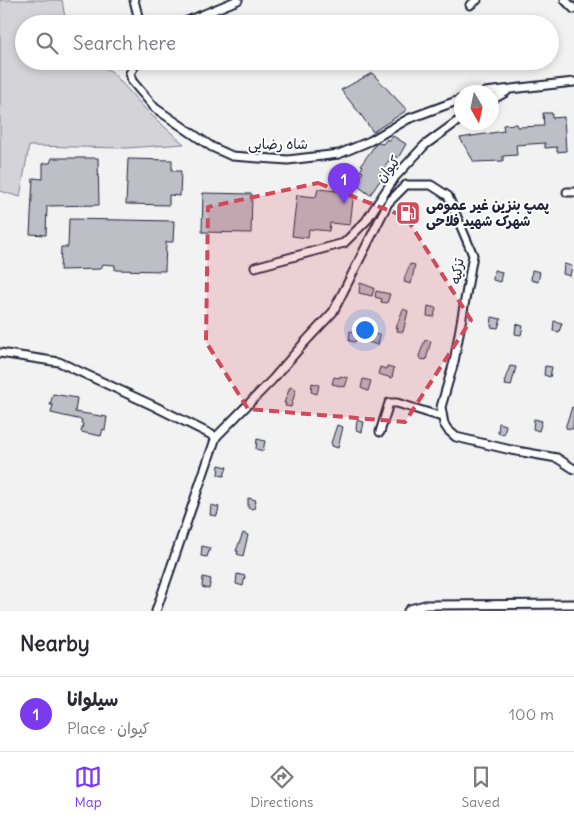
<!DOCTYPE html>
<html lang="en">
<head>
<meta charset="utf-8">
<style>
	:root { --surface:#fff; --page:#f7f7f7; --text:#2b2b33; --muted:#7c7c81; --line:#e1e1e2; --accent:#7c3aed }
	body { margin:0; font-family:Delius,"Playpen Sans Arabic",sans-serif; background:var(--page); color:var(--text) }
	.compass { position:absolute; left:454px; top:85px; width:45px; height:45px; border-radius:50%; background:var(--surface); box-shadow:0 2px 8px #0003; rotate:171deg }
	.you { position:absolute; left:364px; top:329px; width:18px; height:18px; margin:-12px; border:4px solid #fff; border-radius:50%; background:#1a73e8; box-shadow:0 0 0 8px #1a73e833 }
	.badge { display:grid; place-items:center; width:32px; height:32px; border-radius:50%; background:var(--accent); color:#fff; font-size:16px; font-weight:700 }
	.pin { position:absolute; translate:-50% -41px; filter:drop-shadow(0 1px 2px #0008) }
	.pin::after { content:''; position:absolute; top:26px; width:18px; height:15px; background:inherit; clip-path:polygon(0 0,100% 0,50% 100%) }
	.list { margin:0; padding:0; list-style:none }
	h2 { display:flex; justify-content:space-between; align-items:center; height:65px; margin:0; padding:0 20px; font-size:21px }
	h2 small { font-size:16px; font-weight:400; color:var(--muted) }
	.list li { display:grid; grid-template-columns:32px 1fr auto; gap:15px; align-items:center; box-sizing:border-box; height:75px; padding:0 20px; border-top:1px solid var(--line) }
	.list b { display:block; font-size:19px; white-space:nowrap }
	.list p { margin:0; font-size:16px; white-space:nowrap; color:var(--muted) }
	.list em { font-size:16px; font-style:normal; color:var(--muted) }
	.icon { flex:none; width:28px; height:28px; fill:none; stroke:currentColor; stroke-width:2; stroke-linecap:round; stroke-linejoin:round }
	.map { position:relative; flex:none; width:574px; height:611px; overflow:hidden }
	.search { position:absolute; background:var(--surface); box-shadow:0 2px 8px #0003; left:15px; right:15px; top:15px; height:55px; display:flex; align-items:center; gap:12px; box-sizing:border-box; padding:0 18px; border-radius:28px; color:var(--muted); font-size:19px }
	.sheet { height:140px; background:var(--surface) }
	nav { display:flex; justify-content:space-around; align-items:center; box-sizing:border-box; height:70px; border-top:1px solid var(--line); background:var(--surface); font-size:14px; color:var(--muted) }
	nav a { display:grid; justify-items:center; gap:2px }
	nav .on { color:var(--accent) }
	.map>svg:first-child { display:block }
	.green { fill:#d3d3d8; stroke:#7a7a8a }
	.building { fill:#bebec6; stroke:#22223b }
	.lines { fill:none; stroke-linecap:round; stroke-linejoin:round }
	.minor-casing { stroke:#22223b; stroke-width:11 }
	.minor { stroke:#fff; stroke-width:7 }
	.marked { fill:#d1495b; fill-opacity:0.2; stroke:#d1495b; stroke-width:4; stroke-dasharray:10 6; stroke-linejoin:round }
	.labels { text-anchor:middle; stroke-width:4; stroke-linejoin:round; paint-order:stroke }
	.street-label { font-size:14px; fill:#22223b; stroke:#fff }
	.poi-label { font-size:14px; font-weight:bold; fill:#22223b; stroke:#fff; text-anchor:start }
</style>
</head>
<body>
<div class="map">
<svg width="574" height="611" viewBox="0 0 574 611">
	<rect width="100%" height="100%" fill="#f2f2f3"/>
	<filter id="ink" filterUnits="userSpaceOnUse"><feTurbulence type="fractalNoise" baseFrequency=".02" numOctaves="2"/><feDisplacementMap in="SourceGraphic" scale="10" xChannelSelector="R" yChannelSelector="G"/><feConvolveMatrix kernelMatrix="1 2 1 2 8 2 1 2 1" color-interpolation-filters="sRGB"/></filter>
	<g filter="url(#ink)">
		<polygon class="green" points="0,0 62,0 66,24 24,24 24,61 89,61 111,71 149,113 184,144 126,148 29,146 20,197 0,191"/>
		<g class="building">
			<polygon points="372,73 407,110 373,132 361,115 341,90"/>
			<polygon points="543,113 552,113 552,118 564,117 566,151 557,152 557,147 545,148 545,143 516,145 517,155 503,156 503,161 474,162 460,138 504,131 503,125 516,124 517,127 544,126"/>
			<polygon points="393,136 406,144 398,158 393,155 379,175 382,178 370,195 355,184 363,172 360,171 363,166 361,165 375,145 378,143 383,144 387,139 389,141"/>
			<polygon points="52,158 98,158 99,205 47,206 46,235 30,234 33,178 43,179 43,163 50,163"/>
			<polygon points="128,159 172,160 172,171 181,171 180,196 169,195 169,205 126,204"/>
			<polygon points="338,182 355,184 350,225 330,223 329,231 309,229 308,238 292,236 297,195 316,197 318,189 337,191"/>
			<polygon points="203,193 252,194 251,233 202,232"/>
			<polygon points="69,219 174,221 173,242 166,242 165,271 115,270 115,265 103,264 101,269 60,270 61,247 68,247"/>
			<polygon points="410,264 415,265 411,284 404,282 405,280 404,279"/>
			<polygon points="564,264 572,266 570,276 563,274"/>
			<polygon points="494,270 502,272 500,282 493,280"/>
			<polygon points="532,270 540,272 538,282 531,280"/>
			<polygon points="360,283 374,288 372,296 359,293"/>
			<polygon points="376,291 390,294 387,303 381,302 382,299 375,297"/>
			<polygon points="428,306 436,308 434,317 427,316"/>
			<polygon points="403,309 408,311 403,332 397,331 398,328 396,328"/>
			<polygon points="492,317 501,319 498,328 491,327"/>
			<polygon points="554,321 562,323 559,332 553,331"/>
			<polygon points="516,324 523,326 521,335 515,334"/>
			<polygon points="350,331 358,333 355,342 349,341"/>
			<polygon points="366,334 372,336 372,334 380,335 378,345 364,341"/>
			<polygon points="425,340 431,341 426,360 420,359 419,356"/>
			<polygon points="387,366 394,368 392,378 378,374 380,367 386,369"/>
			<polygon points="510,366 516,367 511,386 505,385 506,382 504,382"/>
			<polygon points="545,366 552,367 550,377 544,375"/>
			<polygon points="340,376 348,378 345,387 332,384 334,377 339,378"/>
			<polygon points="363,379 371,381 368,391 361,388"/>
			<polygon points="312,383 319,385 317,394 311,392"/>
			<polygon points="290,387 296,389 291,407 285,406 286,403 284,403"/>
			<polygon points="53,394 77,398 75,412 107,417 105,430 103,429 101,436 81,432 83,424 81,423 82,420 51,413 53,405 50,405"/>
			<polygon points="572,407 574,408 573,429 566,428 566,425"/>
			<polygon points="534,419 542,421 539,431 533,429"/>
			<polygon points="357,420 364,422 362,432 356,430"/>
			<polygon points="499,423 506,425 504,435 498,433"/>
			<polygon points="337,425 343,427 338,448 332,446 332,444 331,443"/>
			<polygon points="257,439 265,441 263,451 256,449"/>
			<polygon points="219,465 227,467 224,476 218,475"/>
			<polygon points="248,498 256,500 254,509 248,508"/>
			<polygon points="211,505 219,507 217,516 210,515"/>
			<polygon points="243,533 248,535 243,556 237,554 238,551 236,551"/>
			<polygon points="202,546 210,548 207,557 201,556"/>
			<polygon points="237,574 245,576 243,586 236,584"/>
			<polygon points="203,577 211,579 209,589 202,587"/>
		</g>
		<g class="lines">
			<defs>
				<g id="minor">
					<polyline points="134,0 140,24"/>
					<polyline points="565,0 574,9"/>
					<polyline points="470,5 477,0"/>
					<polyline points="180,24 238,0"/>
					<polyline points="138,61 130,73 132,81 155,108 212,147 232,156 288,160 339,154 370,141 408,119 462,99"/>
					<polyline points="485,92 574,82"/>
					<polyline points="492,100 506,92"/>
					<polyline points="567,192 574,192"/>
					<polyline points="255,267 344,243 366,221 395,177 425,145 462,118"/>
					<polyline points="0,353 59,362 154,406 216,437"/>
					<polyline points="380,432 389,403 397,403 442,417"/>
					<polyline points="156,611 216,437 272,380 305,342 333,312 388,203 406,185 431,185 448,196 473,255 454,362 441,407 444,424 448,430 456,437 511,450 557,458 574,469"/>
					<polyline points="408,611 410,609 425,605 574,604"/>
				</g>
			</defs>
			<use href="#minor" class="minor-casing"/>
			<use href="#minor" class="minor"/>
		</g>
	</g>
	<path class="marked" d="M 318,183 L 406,217 L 471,320 L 405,422 L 248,409 L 206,342 L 208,207 Z"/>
	<defs>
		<symbol id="fuel-square" viewBox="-11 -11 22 22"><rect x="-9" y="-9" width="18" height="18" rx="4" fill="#d1495b" stroke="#fff"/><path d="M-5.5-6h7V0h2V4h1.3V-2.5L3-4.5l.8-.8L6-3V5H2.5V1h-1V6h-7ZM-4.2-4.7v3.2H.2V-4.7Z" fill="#fff"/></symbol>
	</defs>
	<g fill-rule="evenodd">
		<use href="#fuel-square" x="394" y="199" width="28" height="28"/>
	</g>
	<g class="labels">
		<g class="street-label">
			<text x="278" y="149">شاه رضایی</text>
			<text transform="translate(388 169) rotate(-51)" y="5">کیوان</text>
			<text transform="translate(457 271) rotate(-82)" y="5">تزکیه</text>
		</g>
		<g class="poi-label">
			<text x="426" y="210">پمپ بنزین غیر عمومی<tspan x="426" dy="16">شهرک شهید فلاحی</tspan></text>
		</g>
	</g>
</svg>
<svg class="compass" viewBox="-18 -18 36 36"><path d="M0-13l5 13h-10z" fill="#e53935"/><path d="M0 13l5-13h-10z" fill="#7c7c81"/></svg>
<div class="you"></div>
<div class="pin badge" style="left:344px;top:204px">1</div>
<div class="search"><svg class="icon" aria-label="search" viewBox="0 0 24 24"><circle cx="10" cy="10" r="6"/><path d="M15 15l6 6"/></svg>Search here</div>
</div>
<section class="sheet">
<h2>Nearby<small></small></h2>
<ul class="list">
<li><span class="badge">1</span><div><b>سیلوانا</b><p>Place · کیوان</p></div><em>100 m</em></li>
</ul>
</section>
<nav>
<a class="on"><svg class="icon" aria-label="map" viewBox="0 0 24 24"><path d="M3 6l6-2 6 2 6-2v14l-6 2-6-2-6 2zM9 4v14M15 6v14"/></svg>Map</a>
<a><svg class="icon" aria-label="directions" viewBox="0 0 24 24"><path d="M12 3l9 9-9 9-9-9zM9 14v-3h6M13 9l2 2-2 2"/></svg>Directions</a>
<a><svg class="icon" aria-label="saved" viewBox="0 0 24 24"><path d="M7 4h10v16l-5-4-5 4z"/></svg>Saved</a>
</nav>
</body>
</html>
